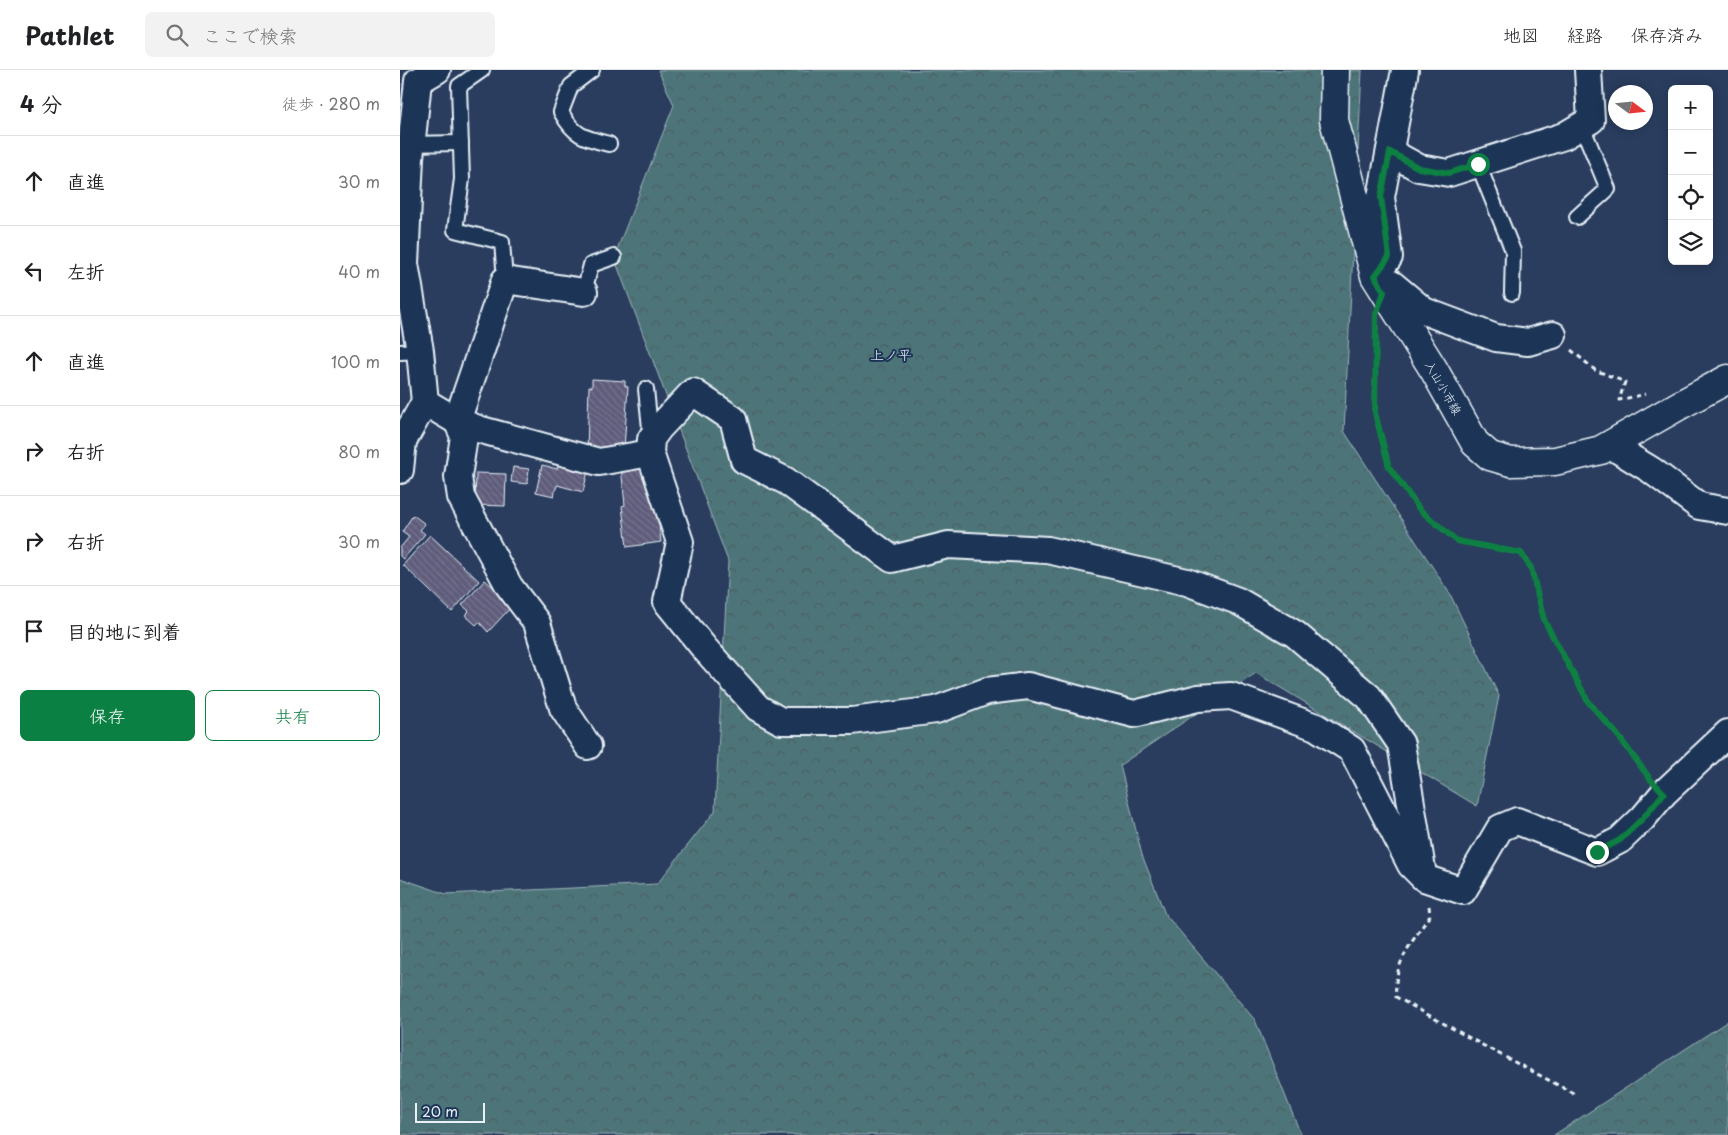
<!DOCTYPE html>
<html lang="ja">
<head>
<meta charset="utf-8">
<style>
	:root { --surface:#fff; --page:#f2f2f2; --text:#202124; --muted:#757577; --line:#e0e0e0; --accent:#0b8043 }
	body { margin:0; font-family:"Playpen Sans","Klee One",sans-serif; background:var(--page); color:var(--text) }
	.controls { position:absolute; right:15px; top:15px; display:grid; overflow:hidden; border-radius:8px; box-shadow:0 2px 12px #0003 }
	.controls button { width:45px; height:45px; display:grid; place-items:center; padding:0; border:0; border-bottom:1px solid var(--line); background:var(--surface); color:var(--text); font:25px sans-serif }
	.compass { position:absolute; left:1208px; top:15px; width:45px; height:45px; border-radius:50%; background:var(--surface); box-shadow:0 2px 12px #0003; rotate:105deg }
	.scale { position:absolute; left:15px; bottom:12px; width:70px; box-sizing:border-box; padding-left:5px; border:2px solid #e8f1f8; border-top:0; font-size:14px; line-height:18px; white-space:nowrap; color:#e8f1f8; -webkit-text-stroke:4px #1d3557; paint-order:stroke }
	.stop { position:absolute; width:15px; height:15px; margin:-11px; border:4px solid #0b8043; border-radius:50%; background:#fff }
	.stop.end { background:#0b8043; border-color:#fff; box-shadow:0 1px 5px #0008 }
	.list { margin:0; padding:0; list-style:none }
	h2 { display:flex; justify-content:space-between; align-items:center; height:65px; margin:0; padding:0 20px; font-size:21px }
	h2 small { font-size:16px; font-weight:400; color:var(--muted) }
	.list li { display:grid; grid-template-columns:32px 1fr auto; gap:15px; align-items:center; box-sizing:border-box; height:90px; padding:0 20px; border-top:1px solid var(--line) }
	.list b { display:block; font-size:19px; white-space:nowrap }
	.list em { font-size:16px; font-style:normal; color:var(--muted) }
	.actions { display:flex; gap:10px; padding:15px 20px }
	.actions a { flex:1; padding:11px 0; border:1px solid var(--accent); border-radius:8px; text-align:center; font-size:18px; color:var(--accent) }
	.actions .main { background:var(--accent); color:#fff }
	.icon { flex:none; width:28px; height:28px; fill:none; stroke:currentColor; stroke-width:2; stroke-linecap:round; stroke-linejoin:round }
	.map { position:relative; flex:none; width:1328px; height:1065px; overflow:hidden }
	header { display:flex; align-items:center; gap:30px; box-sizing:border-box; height:70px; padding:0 25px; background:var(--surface); border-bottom:1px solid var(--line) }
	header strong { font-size:24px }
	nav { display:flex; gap:28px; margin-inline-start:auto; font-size:18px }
	.search { width:350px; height:45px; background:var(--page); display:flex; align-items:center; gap:12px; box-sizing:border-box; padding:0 18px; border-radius:8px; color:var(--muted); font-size:19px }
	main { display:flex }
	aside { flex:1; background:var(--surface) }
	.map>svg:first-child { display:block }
	.forest { fill:url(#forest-crowns); stroke:#9bb3b8 }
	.building { fill:url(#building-back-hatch); stroke:#e8f1f8 }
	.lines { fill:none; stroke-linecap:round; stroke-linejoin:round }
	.service-casing { stroke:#e8f1f8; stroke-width:18 }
	.minor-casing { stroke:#e8f1f8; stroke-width:30 }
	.secondary-casing { stroke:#e8f1f8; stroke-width:31 }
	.path { stroke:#e8f1f8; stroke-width:3; stroke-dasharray:5 4; stroke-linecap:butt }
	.service { stroke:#1d3557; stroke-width:14 }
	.minor { stroke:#1d3557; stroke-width:26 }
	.secondary { stroke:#1d3557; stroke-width:28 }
	.route { stroke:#0b8043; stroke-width:6 }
	.labels { text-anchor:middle; stroke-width:4; stroke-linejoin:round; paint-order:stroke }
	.street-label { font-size:12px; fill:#e8f1f8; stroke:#1d3557 }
	.neighbourhood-label { font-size:14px; fill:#e8f1f8; stroke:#1d3557 }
</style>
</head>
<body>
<header>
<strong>Pathlet</strong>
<div class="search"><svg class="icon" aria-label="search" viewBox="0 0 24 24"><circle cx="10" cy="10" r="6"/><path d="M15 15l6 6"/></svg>ここで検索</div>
<nav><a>地図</a><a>経路</a><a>保存済み</a></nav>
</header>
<main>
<aside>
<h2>4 分<small>徒歩 · 280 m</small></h2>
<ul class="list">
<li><svg class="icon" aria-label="ahead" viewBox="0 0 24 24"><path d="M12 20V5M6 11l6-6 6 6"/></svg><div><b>直進</b></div><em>30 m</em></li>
<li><svg class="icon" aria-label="left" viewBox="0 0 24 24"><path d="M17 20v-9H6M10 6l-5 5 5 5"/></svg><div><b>左折</b></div><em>40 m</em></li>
<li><svg class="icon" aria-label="ahead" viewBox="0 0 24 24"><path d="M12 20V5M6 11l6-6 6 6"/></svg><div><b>直進</b></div><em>100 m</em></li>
<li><svg class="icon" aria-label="right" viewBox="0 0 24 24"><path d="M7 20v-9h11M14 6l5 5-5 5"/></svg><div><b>右折</b></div><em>80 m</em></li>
<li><svg class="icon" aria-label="right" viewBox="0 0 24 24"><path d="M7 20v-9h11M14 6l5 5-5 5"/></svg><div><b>右折</b></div><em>30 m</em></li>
<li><svg class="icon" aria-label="arrive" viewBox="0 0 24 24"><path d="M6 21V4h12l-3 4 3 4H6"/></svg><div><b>目的地に到着</b></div></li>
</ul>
<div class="actions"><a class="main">保存</a><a>共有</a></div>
</aside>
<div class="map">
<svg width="1328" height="1065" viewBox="0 0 1328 1065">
	<defs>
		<pattern id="forest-crowns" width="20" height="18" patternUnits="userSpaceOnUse" patternTransform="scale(1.25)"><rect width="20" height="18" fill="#4e7579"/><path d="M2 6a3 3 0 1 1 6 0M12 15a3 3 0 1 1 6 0" fill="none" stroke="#4a5e62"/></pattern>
		<pattern id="building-back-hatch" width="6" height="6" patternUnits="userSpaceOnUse" patternTransform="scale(1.25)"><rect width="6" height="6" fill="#5f5c7b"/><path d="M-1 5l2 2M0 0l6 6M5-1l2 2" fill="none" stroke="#76748e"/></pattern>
	</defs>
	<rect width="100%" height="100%" fill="#2a3d5e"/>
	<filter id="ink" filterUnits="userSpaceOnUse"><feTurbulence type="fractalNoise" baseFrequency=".02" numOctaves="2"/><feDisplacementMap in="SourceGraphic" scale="10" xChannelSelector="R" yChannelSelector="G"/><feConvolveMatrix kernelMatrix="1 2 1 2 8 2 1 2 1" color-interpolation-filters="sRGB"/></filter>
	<g filter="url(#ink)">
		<g class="forest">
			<polygon points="258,0 962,0 944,361 1050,524 1099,626 1077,736 856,603 720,695 742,785 765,844 855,950 901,1065 0,1065 0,808 46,824 257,814 315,741 328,491 214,187 274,35"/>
			<polygon points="1328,951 1328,1065 1154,1065"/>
		</g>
		<g class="building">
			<polygon points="192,309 225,311 225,316 228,317 224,380 187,381 189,316 192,317"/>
			<polygon points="158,394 188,401 183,422 157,415 154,426 136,422 142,395 157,399"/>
			<polygon points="248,394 254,413 261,472 227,477 222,436 225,435 221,397"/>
			<polygon points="113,397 129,399 127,414 111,412"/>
			<polygon points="76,403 106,404 105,436 75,435"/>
			<polygon points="13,445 25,454 20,460 25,464 3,489 0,486 0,478 9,467 2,462"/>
			<polygon points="30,465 79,511 52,542 3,495"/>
			<polygon points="85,510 113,535 88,562 79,552 76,555 65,545 69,541 62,535"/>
		</g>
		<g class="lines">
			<defs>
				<g id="service">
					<polyline points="82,0 59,16 62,109 55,160 102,172 105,210"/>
					<path d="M 192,0 L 171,16 L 161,42 C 174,66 184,68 209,74"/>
					<polyline points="6,74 61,73"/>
					<polyline points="1078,94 1113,181 1112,223"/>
					<polyline points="1177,147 1208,119 1182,56"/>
					<polyline points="184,222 191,195 214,187"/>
					<polyline points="0,282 20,281"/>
					<polyline points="246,319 251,368"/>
				</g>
				<g id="minor">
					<polyline points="37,0 18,11 10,88 5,194 20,281 25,332 57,351 78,359 199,392 250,383 280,472 267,532 305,579 358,638 381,651 452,651 536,640 587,621 628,616 734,644 798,628 831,626 916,657 952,680 1011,795 1024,808 1063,821 1100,758 1117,751 1197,782 1220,770 1243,748 1264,723 1328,663"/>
					<polyline points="1005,0 981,127 989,187 975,206 993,215 1024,241 1096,268 1128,272 1153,265"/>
					<polyline points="990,82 1019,98 1049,103 1164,66 1191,50 1188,0"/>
					<polyline points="184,222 105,210 57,351 64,366 58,407 61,427 109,516 137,553 163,638 188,676"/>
					<polyline points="1210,375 1251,400 1299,436 1328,441"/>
					<polyline points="250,383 251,369 259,358 293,322 333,349 344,390 386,411 492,489 548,475 648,480 787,512 838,531 895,564 969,627 1001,674 1022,799"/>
					<polyline points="0,400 3,371 25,332"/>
				</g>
				<polyline id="secondary" points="935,0 934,50 975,206 1034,300 1075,373 1090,386 1111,392 1155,391 1201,380 1280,335 1328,309"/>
			</defs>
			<use href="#service" class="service-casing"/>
			<use href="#minor" class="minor-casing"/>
			<use href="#secondary" class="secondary-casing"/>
			<g class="path">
				<polyline points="976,256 975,343 989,397 1020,440 1057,471 1121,483 1131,498 1144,550 1189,633 1216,663 1248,706"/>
				<polyline points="1171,280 1195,300 1225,312 1219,330 1246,324"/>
				<path d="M 1029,836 L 1030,845 C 1012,873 993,892 996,927 L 1086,977 L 1175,1024"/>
			</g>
			<use href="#service" class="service"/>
			<use href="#minor" class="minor"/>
			<use href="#secondary" class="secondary"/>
		</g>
	</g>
	<g class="lines" filter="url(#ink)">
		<polyline class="route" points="1078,94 1049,103 1019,98 990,82 981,127 989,187 975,206 984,222 976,244 975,343 989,397 1020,440 1057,471 1121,483 1131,498 1144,550 1189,633 1216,663 1251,710 1264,723 1243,748 1220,770 1197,782"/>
	</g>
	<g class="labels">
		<g class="street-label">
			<text transform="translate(1043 318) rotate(60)" y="4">入山小市線</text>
		</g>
		<g class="neighbourhood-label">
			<text x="491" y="290">上ノ平</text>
		</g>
	</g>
</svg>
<div class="controls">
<button>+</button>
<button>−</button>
<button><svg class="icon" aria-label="locate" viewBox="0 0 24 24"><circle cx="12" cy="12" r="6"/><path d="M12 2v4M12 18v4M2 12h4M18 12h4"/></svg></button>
<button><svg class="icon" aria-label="layers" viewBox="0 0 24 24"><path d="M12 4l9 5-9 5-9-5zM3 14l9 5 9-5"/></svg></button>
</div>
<svg class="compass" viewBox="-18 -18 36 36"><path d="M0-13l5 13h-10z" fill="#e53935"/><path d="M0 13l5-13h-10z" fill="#757577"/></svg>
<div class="scale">20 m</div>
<div class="stop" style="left:1078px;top:94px"></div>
<div class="stop end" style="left:1197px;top:782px"></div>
</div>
</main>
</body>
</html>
